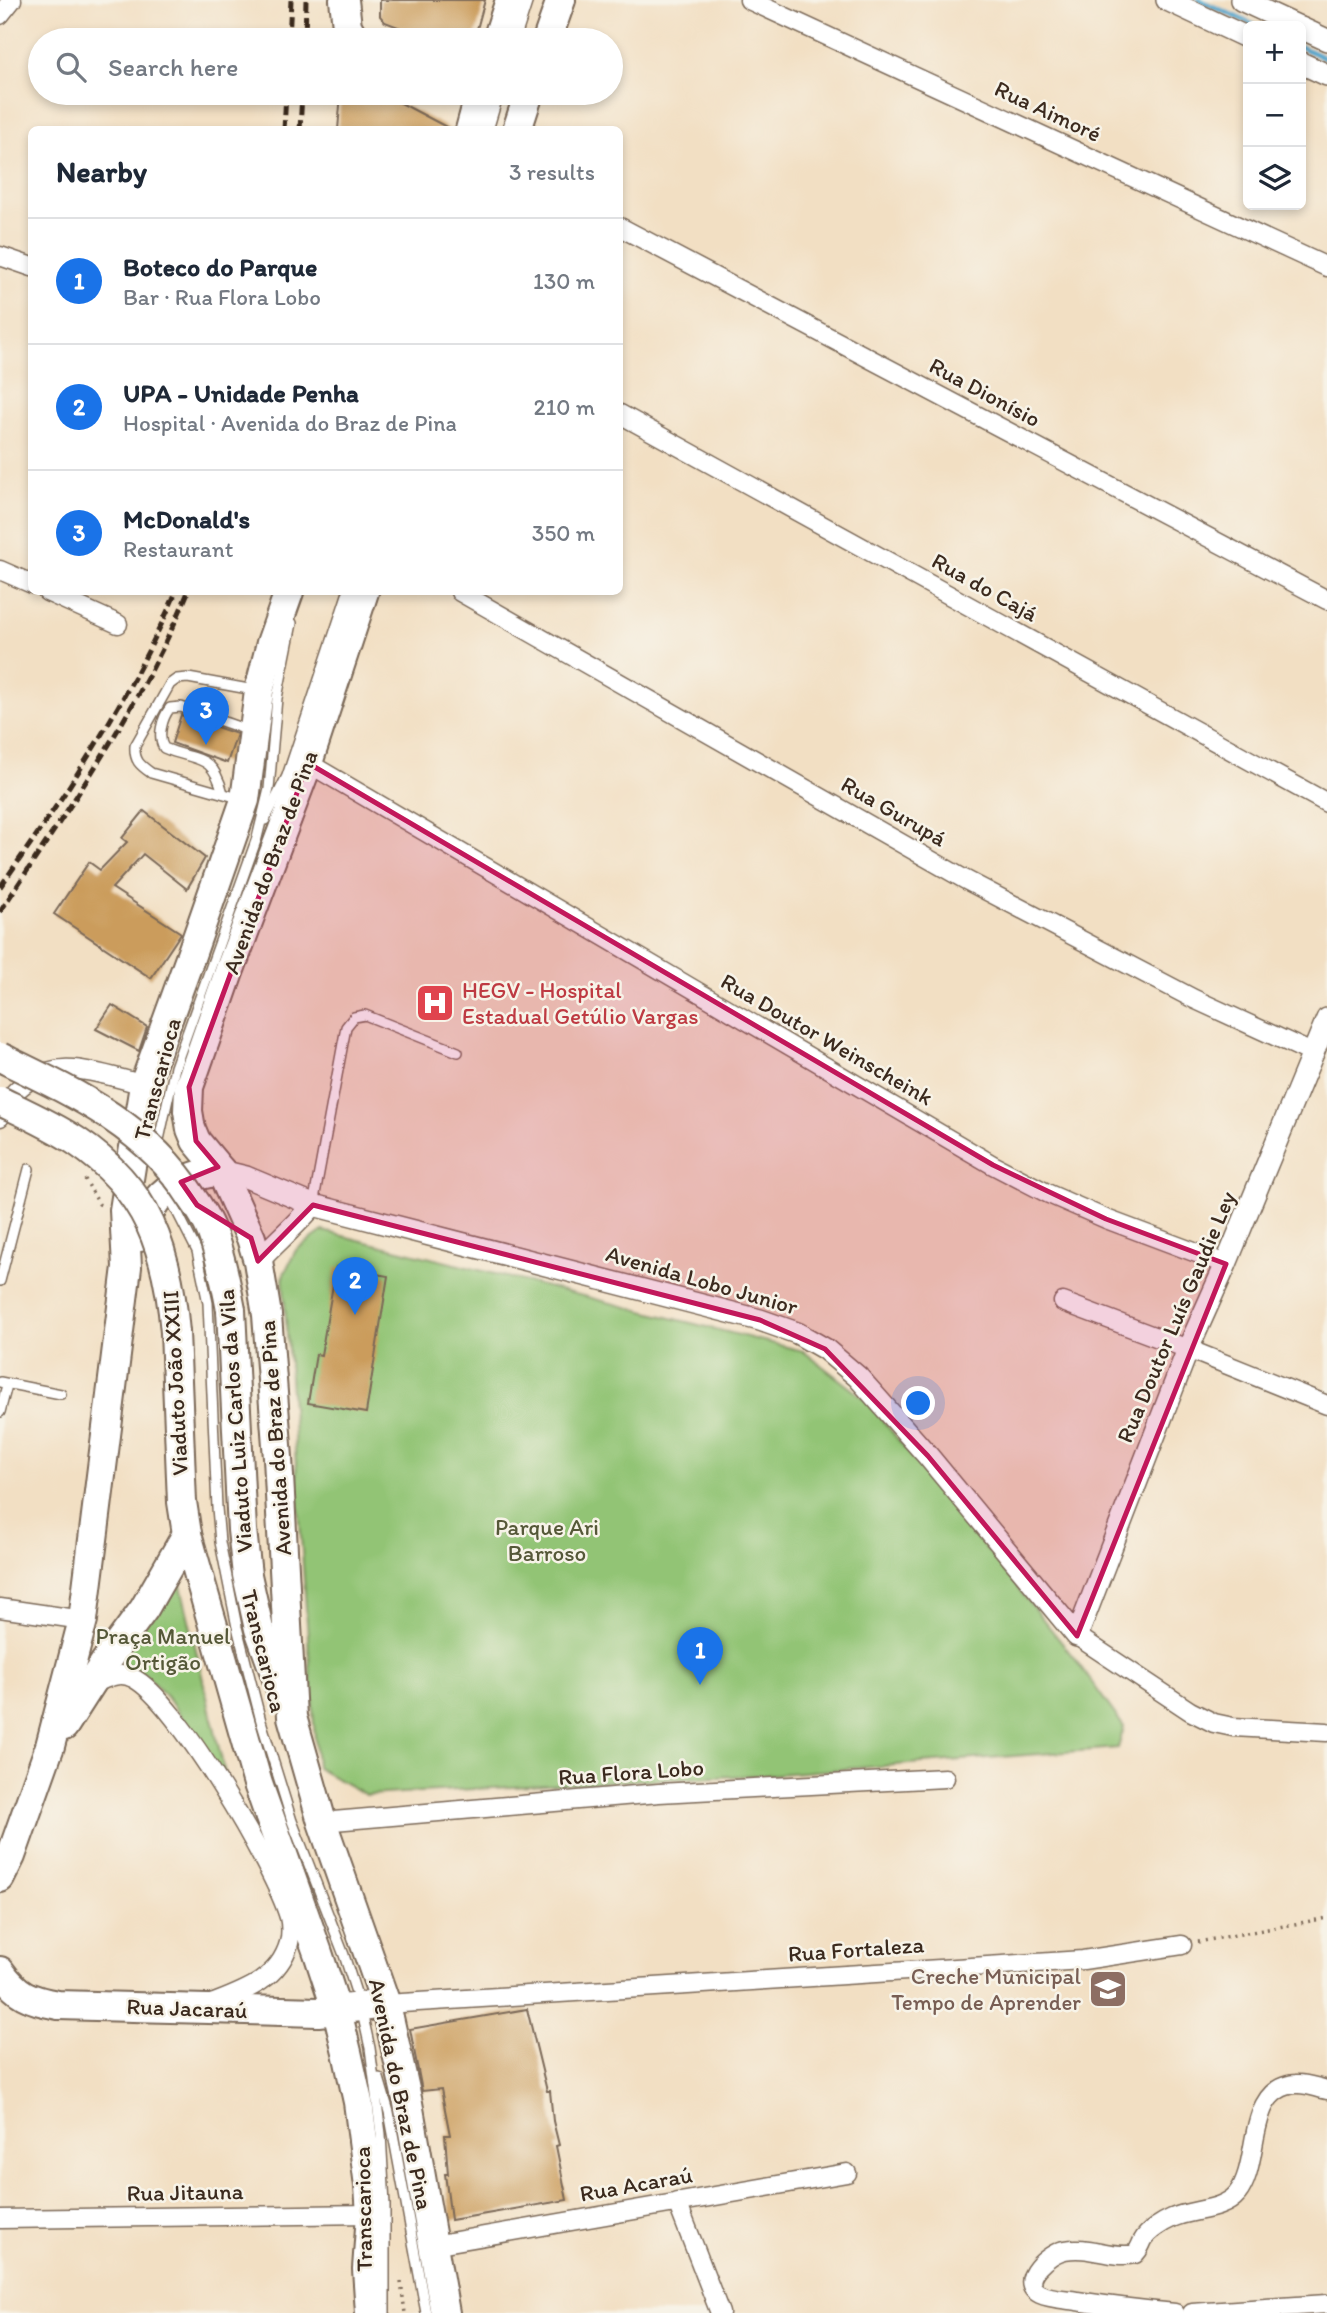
<!DOCTYPE html>
<html lang="en">
<head>
<meta charset="utf-8">
<style>
	:root { --surface:#fff; --page:#f2f2f3; --text:#1f2937; --muted:#747a83; --line:#e0e1e3; --accent:#1a73e8 }
	body { margin:0; font-family:Itim,sans-serif; background:var(--page); color:var(--text) }
	.controls { position:absolute; right:21px; top:21px; display:grid; overflow:hidden; border-radius:10px; box-shadow:0 4px 10px #0003 }
	.controls button { width:63px; height:63px; display:grid; place-items:center; padding:0; border:0; border-bottom:2px solid var(--line); background:var(--surface); color:var(--text); font:35px sans-serif }
	.you { position:absolute; left:919px; top:1404px; width:24px; height:24px; margin:-18px; border:5px solid #fff; border-radius:50%; background:#1a73e8; box-shadow:0 0 0 10px #1a73e833 }
	.badge { display:grid; place-items:center; width:46px; height:46px; border-radius:50%; background:var(--accent); color:#fff; font-size:23px; font-weight:700 }
	.pin { position:absolute; translate:-50% -58px; filter:drop-shadow(0 2px 4px #0008) }
	.pin::after { content:''; position:absolute; top:37px; width:24px; height:21px; background:inherit; clip-path:polygon(0 0,100% 0,50% 100%) }
	.list { margin:0; padding:0; list-style:none }
	h2 { display:flex; justify-content:space-between; align-items:center; height:91px; margin:0; padding:0 28px; font-size:30px }
	h2 small { font-size:23px; font-weight:400; color:var(--muted) }
	.list li { display:grid; grid-template-columns:46px 1fr auto; gap:21px; align-items:center; box-sizing:border-box; height:126px; padding:0 28px; border-top:2px solid var(--line) }
	.list b { display:block; font-size:26px; white-space:nowrap }
	.list p { margin:0; font-size:23px; white-space:nowrap; color:var(--muted) }
	.list em { font-size:23px; font-style:normal; color:var(--muted) }
	.icon { flex:none; width:38px; height:38px; fill:none; stroke:currentColor; stroke-width:2; stroke-linecap:round; stroke-linejoin:round }
	.map { position:relative; flex:none; width:1327px; height:2313px; overflow:hidden }
	.search { position:absolute; background:var(--surface); box-shadow:0 4px 10px #0003; left:28px; top:28px; width:595px; height:77px; display:flex; align-items:center; gap:18px; box-sizing:border-box; padding:0 24px; border-radius:38px; color:var(--muted); font-size:26px }
	.panel { position:absolute; background:var(--surface); box-shadow:0 4px 10px #0003; left:28px; top:126px; width:595px; height:469px; border-radius:10px }
	.map>svg:first-child { display:block }
	.green { fill:#92c474; stroke:#667749; stroke-width:2 }
	.lines { fill:none; stroke-linecap:round; stroke-linejoin:round }
	.stream { stroke:#51a6cd; stroke-width:5 }
	.building { fill:#cb9c5b }
	.service-casing { stroke:#7b6958; stroke-width:12 }
	.minor-casing { stroke:#7b6958; stroke-width:21 }
	.tertiary-casing { stroke:#7b6958; stroke-width:24 }
	.primary-casing { stroke:#7b6958; stroke-width:32 }
	.path { stroke:#7b6958; stroke-width:3.5; stroke-dasharray:2 5; stroke-linecap:butt }
	.service { stroke:#fff; stroke-width:9 }
	.minor { stroke:#fff; stroke-width:18 }
	.tertiary { stroke:#fff; stroke-width:21 }
	.primary { stroke:#fff; stroke-width:28 }
	.rail { stroke:#3b2a1e; stroke-width:5; stroke-dasharray:10 5; stroke-linecap:butt }
	.primary-bridge-casing { stroke:#7b6958; stroke-width:32; stroke-linecap:butt }
	.primary-bridge { stroke:#fff; stroke-width:28 }
	.marked { fill:#c2185b; fill-opacity:0.2; stroke:#c2185b; stroke-width:5; stroke-linejoin:round }
	.labels { text-anchor:middle; stroke-width:5; stroke-linejoin:round; paint-order:stroke }
	.street-label { font-size:23px; fill:#3b2a1e; stroke:#f7f3e8 }
	.health-label { font-size:23px; fill:#be3a42; stroke:#f7f3e8; text-anchor:start }
	.park-label { font-size:23px; fill:#555838; stroke:#f7f3e8 }
	.education-label { font-size:23px; fill:#785e54; stroke:#f7f3e8; text-anchor:end }
</style>
</head>
<body>
<div class="map">
<svg width="1327" height="2313" viewBox="0 0 1327 2313">
	<rect width="100%" height="100%" fill="#f7f3e8"/>
	<filter id="ink" filterUnits="userSpaceOnUse"><feTurbulence type="fractalNoise" baseFrequency=".0143" numOctaves="2"/><feDisplacementMap in="SourceGraphic" scale="14" xChannelSelector="R" yChannelSelector="G"/><feConvolveMatrix kernelMatrix="1 2 1 2 8 2 1 2 1" color-interpolation-filters="sRGB"/></filter>
	<filter id="wash" filterUnits="userSpaceOnUse"><feTurbulence type="fractalNoise" baseFrequency=".00686" numOctaves="4" result="noise"/><feDisplacementMap in="SourceGraphic" scale="28" xChannelSelector="R" yChannelSelector="G"/><feGaussianBlur stdDeviation="1.57" result="paint"/><feColorMatrix in="noise" values="0 0 0 0 0 0 0 0 0 0 0 0 0 0 0 0 0 1.4 0 .05"/><feComposite in="paint" operator="in"/></filter>
	<g filter="url(#wash)">
		<rect width="100%" height="100%" fill="#f2dfc3"/>
		<g class="green">
			<polygon points="323,1231 803,1351 867,1401 1075,1659 1124,1727 1118,1748 765,1775 640,1780 366,1795 317,1768 283,1276 296,1250"/>
			<path d="M 178,1573 L 228,1787 C 207,1756 164,1681 132,1666 C 126,1663 117,1664 110,1664 Z"/>
		</g>
		<g class="lines">
			<g class="stream">
				<polyline points="1199,0 1256,26"/>
				<polyline points="1301,47 1327,59"/>
			</g>
		</g>
		<g id="blocks">
			<g class="building">
				<polygon points="380,0 485,0 474,40 432,40 385,22 380,16"/>
				<polygon points="341,93 382,93 452,130 338,130"/>
				<polygon points="181,715 237,734 227,763 172,743"/>
				<polygon points="144,811 205,858 187,889 143,854 112,888 181,933 151,978 54,914 89,862 100,870 127,842 122,838"/>
				<polygon points="112,1005 147,1027 139,1051 96,1029"/>
				<polygon points="336,1267 388,1276 366,1413 308,1403 316,1354 321,1355"/>
				<polygon points="527,2009 547,2091 550,2091 553,2121 559,2145 556,2146 567,2200 451,2220 445,2174 448,2174 445,2135 450,2135 441,2089 422,2091 410,2029"/>
			</g>
		</g>
	</g>
	<g filter="url(#ink)">
		<use href="#blocks" fill-opacity="0" stroke="#7b6958" stroke-width="2"/>
		<g class="lines">
			<defs>
				<g id="service">
					<polyline points="515,40 528,0"/>
					<polyline points="488,130 499,93"/>
					<path d="M 223,793 C 212,752 197,762 164,748 C 157,737 162,718 170,708 L 181,707 L 250,731"/>
					<path d="M 242,799 L 151,773 C 140,765 134,761 135,746 L 170,684 L 177,679 L 188,678 L 254,690"/>
					<polyline points="265,820 287,776 348,592"/>
					<polyline points="157,1149 175,1067 257,838 269,789 277,698 292,623"/>
					<polyline points="169,1196 197,1251 208,1303 217,1508 220,1542 237,1627 261,1721 292,1821 344,1955 361,2008 370,2048 381,2134 385,2205 385,2313"/>
					<polyline points="313,1205 346,1027 354,1017 365,1015 458,1052"/>
					<polyline points="0,1281 29,1169"/>
					<polyline points="0,1382 61,1394"/>
					<polyline points="0,1412 7,1385"/>
					<polyline points="379,2078 389,2112 426,2313"/>
				</g>
				<g id="minor">
					<polyline points="749,0 1327,267"/>
					<polyline points="0,15 12,0"/>
					<polyline points="620,227 1327,600"/>
					<polyline points="0,256 32,267"/>
					<polyline points="620,414 1327,803"/>
					<polyline points="0,570 32,584"/>
					<polyline points="47,592 118,624"/>
					<polyline points="460,592 964,879 1194,999 1314,1054"/>
					<polyline points="308,763 993,1165 1049,1194 1106,1219 1226,1264"/>
					<path d="M 0,1117 C 9,1088 43,1066 73,1069 C 96,1071 122,1079 144,1085"/>
					<polyline points="1063,1302 1188,1349 1327,1405"/>
					<polyline points="0,1608 83,1620"/>
					<polyline points="1077,1636 1190,1711 1214,1723 1233,1727 1327,1732"/>
					<path d="M 93,1684 C 106,1678 120,1671 133,1678 C 176,1699 275,1869 289,1917 C 291,1924 291,1936 289,1943 C 279,1979 245,1991 214,2003"/>
					<polyline points="322,1822 659,1793 945,1778"/>
					<polyline points="386,2004 1083,1960 1182,1945"/>
					<polyline points="677,2202 720,2313"/>
					<polyline points="0,2219 371,2214"/>
					<polyline points="433,2245 847,2173"/>
					<path d="M 1175,2313 C 1142,2310 1110,2306 1077,2301 C 1066,2299 1051,2299 1040,2294 C 1015,2281 1050,2252 1065,2250 C 1089,2245 1112,2259 1135,2254 C 1140,2249 1140,2246 1143,2240 C 1148,2231 1163,2222 1172,2218 C 1192,2209 1223,2211 1237,2194 C 1262,2164 1244,2088 1296,2084 C 1306,2083 1317,2088 1327,2090"/>
					<polyline points="1192,2313 1327,2304"/>
				</g>
				<g id="tertiary">
					<polyline points="1167,0 1248,38"/>
					<polyline points="1241,0 1297,26"/>
					<polyline points="1301,28 1327,40"/>
					<polyline points="1301,63 1327,75"/>
					<polyline points="221,1171 246,1177 313,1205 760,1320 797,1333 825,1349 858,1377 928,1456 1077,1636 1188,1349 1226,1264 1327,1019"/>
					<path d="M 258,1261 C 276,1242 296,1225 313,1205"/>
				</g>
				<g id="primary">
					<polyline points="344,0 347,26 355,40"/>
					<polyline points="497,40 510,0"/>
					<polyline points="547,40 561,0"/>
					<polyline points="470,130 480,93"/>
					<polyline points="517,130 529,93"/>
					<polyline points="364,592 308,763 229,972 189,1087 188,1111 191,1129 196,1141 221,1171 251,1238 258,1261 267,1315 278,1458 292,1717 322,1822 386,2004 408,2103 445,2313"/>
					<path d="M 140,1237 C 145,1226 149,1211 156,1201 C 172,1181 197,1174 221,1171"/>
					<polyline points="231,1310 242,1530 247,1575 259,1629 284,1698"/>
					<polyline points="175,1332 182,1502 187,1534 258,1784 318,1953 337,2011 347,2052 358,2102 369,2186 371,2214 367,2269 370,2313"/>
					<polyline points="64,1726 105,1662 144,1609 187,1534"/>
					<polyline points="0,1878 11,1856 50,1746 83,1620 127,1267 124,1210 144,1085 191,955 245,800 259,691 271,643 289,592"/>
					<path d="M 0,1971 C 17,1995 29,2000 58,2005 L 318,2012 L 386,2004"/>
				</g>
			</defs>
			<use href="#service" class="service-casing"/>
			<use href="#minor" class="minor-casing"/>
			<use href="#tertiary" class="tertiary-casing"/>
			<use href="#primary" class="primary-casing"/>
			<g class="path">
				<polyline points="85,1179 99,1204 104,1206"/>
				<polyline points="1198,1942 1327,1918"/>
				<polyline points="401,2282 405,2313"/>
			</g>
			<use href="#service" class="service"/>
			<use href="#minor" class="minor"/>
			<use href="#tertiary" class="tertiary"/>
			<use href="#primary" class="primary"/>
			<g class="rail">
				<polyline points="289,40 291,0"/>
				<polyline points="305,40 306,0"/>
				<polyline points="284,130 286,93"/>
				<polyline points="300,130 302,93"/>
				<path d="M 0,887 C 67,793 130,698 176,592"/>
				<path d="M 0,912 C 68,808 141,707 188,592"/>
			</g>
			<defs>
				<g id="primary-bridge">
					<path d="M 0,1057 C 72,1092 147,1126 191,1196 C 199,1207 207,1220 212,1233 C 221,1258 226,1284 231,1310"/>
					<path d="M 0,1101 C 25,1113 52,1125 76,1141 C 148,1189 168,1250 175,1332"/>
				</g>
			</defs>
			<use href="#primary-bridge" class="primary-bridge-casing"/>
			<use href="#primary-bridge" class="primary-bridge"/>
		</g>
	</g>
	<path class="marked" d="M 308,763 L 993,1165 L 1106,1219 L 1226,1264 L 1077,1636 L 928,1456 L 825,1349 L 760,1320 L 313,1205 L 258,1261 L 251,1238 L 197,1205 L 181,1182 L 218,1167 L 196,1141 L 189,1087 Z"/>
	<defs>
		<symbol id="hospital-square" viewBox="-11 -11 22 22"><rect x="-9" y="-9" width="18" height="18" rx="4" fill="#e0444e" stroke="#f7f3e8"/><path d="M-5-5h3v3.5h4V-5h3V5h-3V1.5h-4V5h-3Z" fill="#fff"/></symbol>
		<symbol id="school-square" viewBox="-11 -11 22 22"><rect x="-9" y="-9" width="18" height="18" rx="4" fill="#8d6e63" stroke="#f7f3e8"/><path d="M0-5L7-2L0 1L-7-2ZM-4 1L0 2.5L4 1V4Q0 6-4 4Z" fill="#fff"/></symbol>
	</defs>
	<g fill-rule="evenodd">
		<use href="#hospital-square" x="413" y="981" width="44" height="44"/>
		<use href="#school-square" x="1086" y="1967" width="44" height="44"/>
	</g>
	<g class="labels">
		<g class="street-label">
			<text transform="translate(1048 111) rotate(25)" y="8">Rua Aimoré</text>
			<text transform="translate(985 392) rotate(28)" y="8">Rua Dionísio</text>
			<text transform="translate(985 587) rotate(29)" y="8">Rua do Cajá</text>
			<text transform="translate(894 811) rotate(30)" y="8">Rua Gurupá</text>
			<text transform="translate(270 862) rotate(-70)" y="8">Avenida do Braz de Pina</text>
			<text transform="translate(827 1039) rotate(30)" y="8">Rua Doutor Weinscheink</text>
			<text transform="translate(157 1079) rotate(-75)" y="8">Transcarioca</text>
			<text transform="translate(702 1280) rotate(16)" y="8">Avenida Lobo Junior</text>
			<text transform="translate(1176 1317) rotate(-67)" y="8">Rua Doutor Luís Gaudie Ley</text>
			<text transform="translate(175 1383) rotate(-93)" y="8">Viaduto João XXIII</text>
			<text transform="translate(235 1421) rotate(-94)" y="8">Viaduto Luiz Carlos da Vila</text>
			<text transform="translate(275 1438) rotate(-94)" y="8">Avenida do Braz de Pina</text>
			<text transform="translate(264 1651) rotate(76)" y="8">Transcarioca</text>
			<text transform="translate(631 1772) rotate(-4)" y="8">Rua Flora Lobo</text>
			<text transform="translate(856 1949) rotate(-4)" y="8">Rua Fortaleza</text>
			<text transform="translate(187 2008) rotate(2)" y="8">Rua Jacaraú</text>
			<text transform="translate(401 2094) rotate(78)" y="8">Avenida do Braz de Pina</text>
			<text transform="translate(636 2184) rotate(-10)" y="8">Rua Acaraú</text>
			<text transform="translate(185 2192) rotate(-1)" y="8">Rua Jitauna</text>
			<text transform="translate(363 2209) rotate(-91)" y="8">Transcarioca</text>
		</g>
		<g class="health-label">
			<text x="462" y="998">HEGV - Hospital<tspan x="462" dy="26">Estadual Getúlio Vargas</tspan></text>
		</g>
		<g class="park-label">
			<text x="547" y="1535">Parque Ari<tspan x="547" dy="26">Barroso</tspan></text>
			<text x="163" y="1644">Praça Manuel<tspan x="163" dy="26">Ortigão</tspan></text>
		</g>
		<g class="education-label">
			<text x="1081" y="1984">Creche Municipal<tspan x="1081" dy="26">Tempo de Aprender</tspan></text>
		</g>
	</g>
</svg>
<div class="controls">
<button>+</button>
<button>−</button>
<button><svg class="icon" aria-label="layers" viewBox="0 0 24 24"><path d="M12 4l9 5-9 5-9-5zM3 14l9 5 9-5"/></svg></button>
</div>
<div class="you"></div>
<div class="pin badge" style="left:700px;top:1685px">1</div>
<div class="pin badge" style="left:355px;top:1315px">2</div>
<div class="pin badge" style="left:206px;top:745px">3</div>
<div class="search"><svg class="icon" aria-label="search" viewBox="0 0 24 24"><circle cx="10" cy="10" r="6"/><path d="M15 15l6 6"/></svg>Search here</div>
<section class="panel">
<h2>Nearby<small>3 results</small></h2>
<ul class="list">
<li><span class="badge">1</span><div><b>Boteco do Parque</b><p>Bar · Rua Flora Lobo</p></div><em>130 m</em></li>
<li><span class="badge">2</span><div><b>UPA - Unidade Penha</b><p>Hospital · Avenida do Braz de Pina</p></div><em>210 m</em></li>
<li><span class="badge">3</span><div><b>McDonald's</b><p>Restaurant</p></div><em>350 m</em></li>
</ul>
</section>
</div>
</body>
</html>
